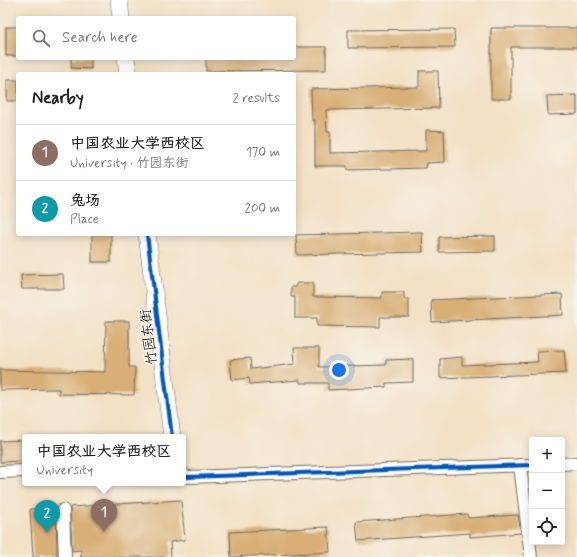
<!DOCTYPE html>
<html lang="en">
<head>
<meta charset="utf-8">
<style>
	:root { --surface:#fff; --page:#f6f6f6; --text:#202124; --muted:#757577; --line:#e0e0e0; --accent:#db2777 }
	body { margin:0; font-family:Mynerve,"LXGW WenKai TC",sans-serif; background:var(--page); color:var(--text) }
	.controls { position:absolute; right:12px; bottom:12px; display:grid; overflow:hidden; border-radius:4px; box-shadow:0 2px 10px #0003 }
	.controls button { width:36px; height:36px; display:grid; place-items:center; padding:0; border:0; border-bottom:1px solid var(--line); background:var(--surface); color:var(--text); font:20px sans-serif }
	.you { position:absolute; left:339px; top:370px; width:14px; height:14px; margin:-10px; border:3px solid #fff; border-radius:50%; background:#1a73e8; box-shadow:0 0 0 6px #1a73e833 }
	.badge { display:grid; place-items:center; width:26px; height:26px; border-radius:50%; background:var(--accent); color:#fff; font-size:13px; font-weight:700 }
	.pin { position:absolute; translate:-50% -33px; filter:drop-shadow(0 1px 2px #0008) }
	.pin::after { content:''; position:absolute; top:21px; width:14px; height:12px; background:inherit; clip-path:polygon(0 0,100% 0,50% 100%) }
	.popup { position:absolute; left:22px; top:434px; width:164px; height:52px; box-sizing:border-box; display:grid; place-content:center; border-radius:4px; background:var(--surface); filter:drop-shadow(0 1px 3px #0005); font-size:13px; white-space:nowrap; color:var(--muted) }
	.popup b { font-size:15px; color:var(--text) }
	.popup::after { content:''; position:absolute; left:50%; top:100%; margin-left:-8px; border:8px solid transparent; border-top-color:var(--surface) }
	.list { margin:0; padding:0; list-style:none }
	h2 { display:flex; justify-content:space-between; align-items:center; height:52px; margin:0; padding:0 16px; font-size:17px }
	h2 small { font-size:13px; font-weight:400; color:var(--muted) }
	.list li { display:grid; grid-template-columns:26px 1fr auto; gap:12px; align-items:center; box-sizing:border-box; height:56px; padding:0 16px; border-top:1px solid var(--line) }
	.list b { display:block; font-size:15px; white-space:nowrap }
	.list p { margin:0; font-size:13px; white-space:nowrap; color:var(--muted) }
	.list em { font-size:13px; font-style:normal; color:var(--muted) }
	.icon { flex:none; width:22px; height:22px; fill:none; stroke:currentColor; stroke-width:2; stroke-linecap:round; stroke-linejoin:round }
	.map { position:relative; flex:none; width:577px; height:557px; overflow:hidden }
	.search { position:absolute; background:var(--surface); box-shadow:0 2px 10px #0003; left:16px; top:16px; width:280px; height:44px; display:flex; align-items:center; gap:10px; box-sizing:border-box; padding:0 14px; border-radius:4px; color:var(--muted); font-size:15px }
	.panel { position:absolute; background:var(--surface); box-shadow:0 2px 10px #0003; left:16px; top:72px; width:280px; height:164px; border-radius:4px }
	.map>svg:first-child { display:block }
	.building { fill:#d8af76 }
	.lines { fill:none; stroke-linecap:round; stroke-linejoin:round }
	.street-casing { stroke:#716b61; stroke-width:14 }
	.secondary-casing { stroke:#716b61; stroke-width:18 }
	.street { stroke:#fff; stroke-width:12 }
	.secondary { stroke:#fff; stroke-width:17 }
	.cycleway-casing { stroke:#f7f3e8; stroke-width:6 }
	.cycleway { stroke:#0057b8; stroke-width:4 }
	.labels { text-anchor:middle; stroke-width:3; stroke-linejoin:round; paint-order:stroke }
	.street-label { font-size:14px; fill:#2b2b2b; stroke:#f7f3e8 }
</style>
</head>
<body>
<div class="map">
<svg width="577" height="557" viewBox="0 0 577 557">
	<rect width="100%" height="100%" fill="#f7f3e8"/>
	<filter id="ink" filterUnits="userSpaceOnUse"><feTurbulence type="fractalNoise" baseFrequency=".025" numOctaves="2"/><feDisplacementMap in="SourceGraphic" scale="8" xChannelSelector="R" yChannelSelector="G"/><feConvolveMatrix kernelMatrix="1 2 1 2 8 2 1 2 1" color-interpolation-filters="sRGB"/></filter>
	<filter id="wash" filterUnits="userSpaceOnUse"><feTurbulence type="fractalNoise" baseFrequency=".012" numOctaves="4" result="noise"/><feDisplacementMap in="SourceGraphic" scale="16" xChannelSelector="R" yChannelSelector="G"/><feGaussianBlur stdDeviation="0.9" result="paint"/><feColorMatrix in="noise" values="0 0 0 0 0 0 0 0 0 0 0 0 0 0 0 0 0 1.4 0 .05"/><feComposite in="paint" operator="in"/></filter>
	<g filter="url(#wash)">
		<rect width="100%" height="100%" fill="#f3e1c6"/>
		<g id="blocks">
			<g class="building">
				<rect x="6" y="27" width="12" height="29"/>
				<polygon points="491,28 577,28 577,47 511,47 511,99 491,99"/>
				<polygon points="454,29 455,47 348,48 348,30"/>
				<polygon points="294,47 326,47 326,70 206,71 206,58 294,58"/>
				<polygon points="71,58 91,58 91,69 71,68"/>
				<polygon points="419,71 438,71 439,108 326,110 327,132 330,132 330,153 426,151 426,130 444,131 445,162 427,163 426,168 347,170 347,166 315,166 315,120 312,121 311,89 419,87"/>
				<rect x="7" y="80" width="11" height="21"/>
				<polygon points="577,95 577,114 548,115 547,96"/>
				<polygon points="422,232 423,252 297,255 296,235"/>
				<rect x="92" y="234" width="19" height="28"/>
				<polygon points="495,236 495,251 439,252 439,237"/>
				<polygon points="63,274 64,289 22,289 21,275"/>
				<polygon points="297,283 313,283 313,297 382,298 382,292 404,292 404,299 409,299 409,317 380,317 380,327 317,326 317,318 295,318 295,297 291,297 291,287 295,287"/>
				<polygon points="562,294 563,315 432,322 431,300"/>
				<polygon points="106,321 129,321 129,367 135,367 134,395 59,394 59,389 0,390 0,370 105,372"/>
				<polygon points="294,348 319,348 319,367 386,365 386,360 413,359 413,382 386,383 386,387 328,390 328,383 300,383 300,380 250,384 249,378 232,380 230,360 250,358 251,369 295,364"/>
				<polygon points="564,350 566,373 440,378 440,359 462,357 462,365 538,362 537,351"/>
				<polygon points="25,440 25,461 0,462 0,441"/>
				<polygon points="181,500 185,540 170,542 171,557 81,557 81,550 72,551 70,507"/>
				<polygon points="56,508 57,557 33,557 30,509"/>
				<polygon points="467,514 468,518 518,515 521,533 470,537 470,533 358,541 356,522"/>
				<polygon points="328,527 330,552 231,557 230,532"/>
			</g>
		</g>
	</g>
	<g filter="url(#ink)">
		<use href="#blocks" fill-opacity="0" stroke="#716b61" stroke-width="1"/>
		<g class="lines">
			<defs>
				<g id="street">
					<polyline points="562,464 577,463"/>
					<polyline points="520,465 531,557"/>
					<polyline points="0,472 25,471"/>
					<polyline points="183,474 187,477 532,465"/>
					<polyline points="63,510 65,557"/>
				</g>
				<g id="secondary">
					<polyline points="119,0 121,18"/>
					<polyline points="126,58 128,74"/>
					<polyline points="147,234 172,437"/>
				</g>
			</defs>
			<use href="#street" class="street-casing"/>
			<use href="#secondary" class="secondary-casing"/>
			<use href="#street" class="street"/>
			<use href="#secondary" class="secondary"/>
			<defs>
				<g id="cycleway">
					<polyline points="147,234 172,437"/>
					<polyline points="183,474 187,477 532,465"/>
				</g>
			</defs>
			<use href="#cycleway" class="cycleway-casing"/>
			<use href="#cycleway" class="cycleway"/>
		</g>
	</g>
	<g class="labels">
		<g class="street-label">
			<text transform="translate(148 337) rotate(-97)" y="5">竹园东街</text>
		</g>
	</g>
</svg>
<div class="controls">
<button>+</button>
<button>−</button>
<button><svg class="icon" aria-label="locate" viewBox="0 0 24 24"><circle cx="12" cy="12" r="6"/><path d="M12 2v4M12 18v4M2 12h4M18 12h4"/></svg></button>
</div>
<div class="you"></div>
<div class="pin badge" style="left:104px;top:532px;background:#8d6e63">1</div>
<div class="popup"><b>中国农业大学西校区</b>University</div>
<div class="pin badge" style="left:47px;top:533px;background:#0f9aa8">2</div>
<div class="search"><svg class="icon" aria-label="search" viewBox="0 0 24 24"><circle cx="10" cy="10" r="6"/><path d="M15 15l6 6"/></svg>Search here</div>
<section class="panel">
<h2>Nearby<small>2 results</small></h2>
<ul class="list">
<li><span class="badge" style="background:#8d6e63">1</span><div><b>中国农业大学西校区</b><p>University · 竹园东街</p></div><em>170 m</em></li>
<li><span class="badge" style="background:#0f9aa8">2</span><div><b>兔场</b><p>Place</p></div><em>200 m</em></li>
</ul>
</section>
</div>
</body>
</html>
